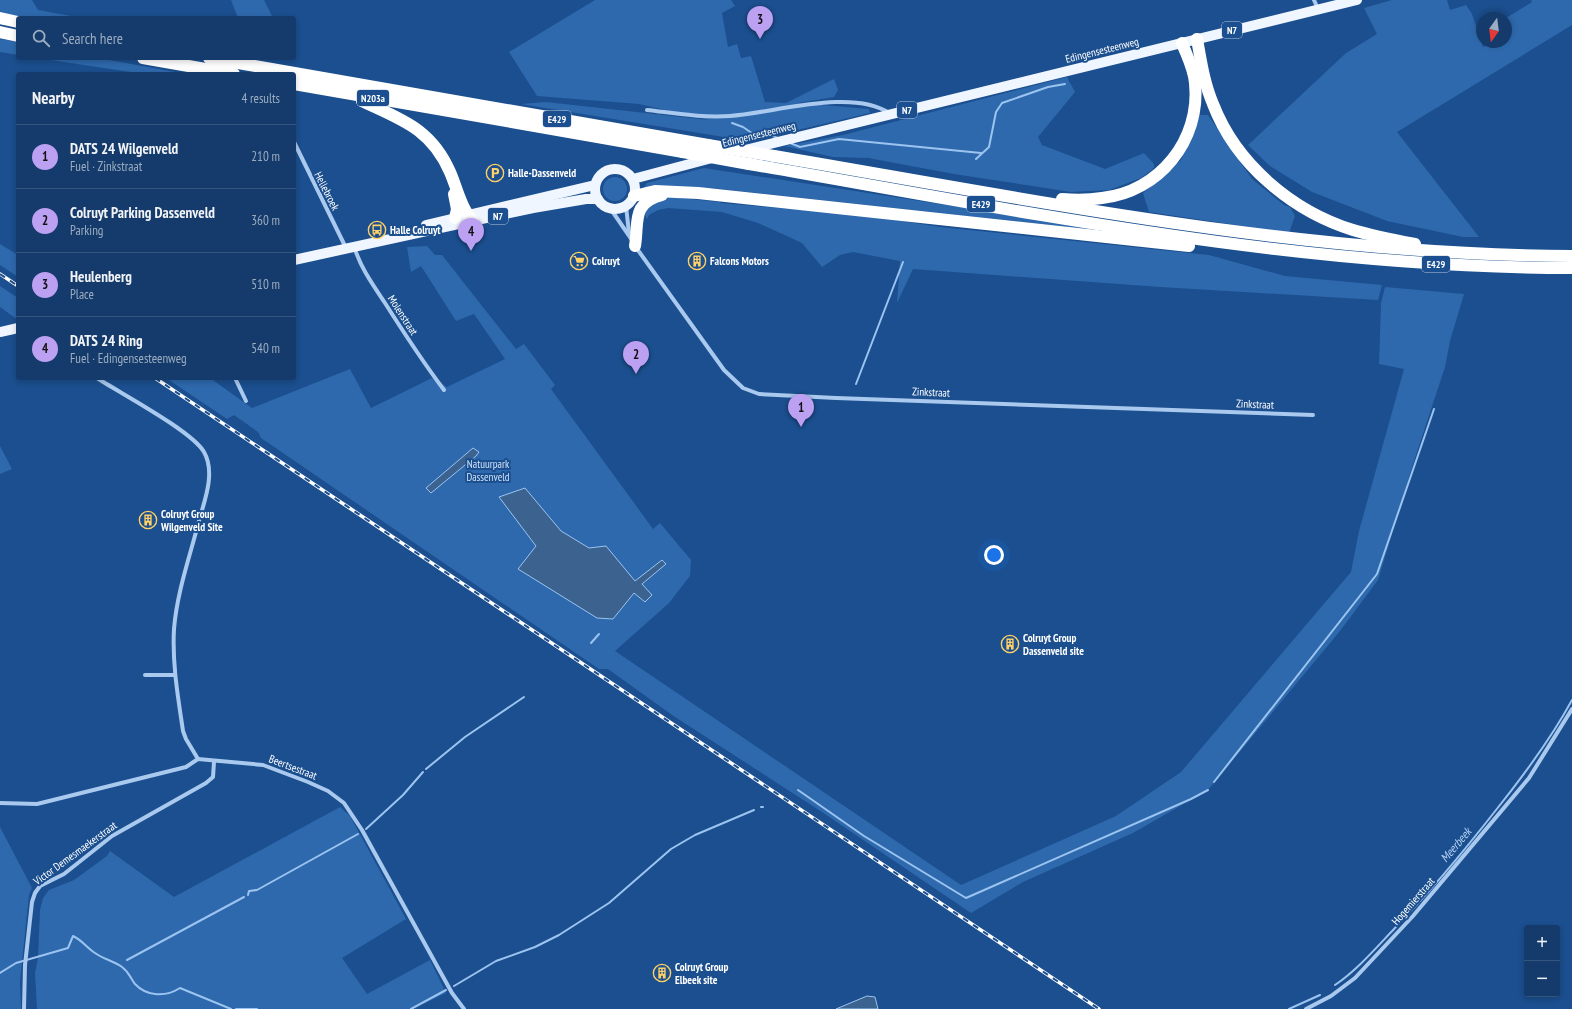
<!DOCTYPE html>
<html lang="en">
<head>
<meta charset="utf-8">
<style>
	:root { --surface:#143b6b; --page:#1d4271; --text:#f1f3f6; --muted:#9dadc1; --line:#33557e; --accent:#bca0f2 }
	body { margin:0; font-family:"PT Sans Narrow",sans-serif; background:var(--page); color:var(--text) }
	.controls { position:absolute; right:12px; bottom:12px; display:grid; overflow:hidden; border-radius:4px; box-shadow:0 2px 6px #0003 }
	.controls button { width:36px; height:36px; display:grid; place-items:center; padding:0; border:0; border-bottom:1px solid var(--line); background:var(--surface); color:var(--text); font:20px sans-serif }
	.compass { position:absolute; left:1476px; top:12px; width:36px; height:36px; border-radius:50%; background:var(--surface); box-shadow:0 2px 6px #0003; rotate:194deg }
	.you { position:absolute; left:994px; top:555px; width:14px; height:14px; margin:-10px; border:3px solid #fff; border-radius:50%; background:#1a73e8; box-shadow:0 0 0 6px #1a73e833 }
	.badge { display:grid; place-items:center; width:26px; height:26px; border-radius:50%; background:var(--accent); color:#111; font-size:13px; font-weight:700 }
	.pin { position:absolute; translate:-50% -33px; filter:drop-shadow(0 1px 2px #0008) }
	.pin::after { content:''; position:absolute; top:21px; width:14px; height:12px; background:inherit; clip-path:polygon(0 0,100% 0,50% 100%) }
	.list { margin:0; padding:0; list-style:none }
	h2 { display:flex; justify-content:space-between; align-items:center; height:52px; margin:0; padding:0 16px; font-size:17px }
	h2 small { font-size:13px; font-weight:400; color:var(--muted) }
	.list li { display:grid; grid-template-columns:26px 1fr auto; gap:12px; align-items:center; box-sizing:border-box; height:64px; padding:0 16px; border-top:1px solid var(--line) }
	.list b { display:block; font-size:15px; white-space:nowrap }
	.list p { margin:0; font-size:13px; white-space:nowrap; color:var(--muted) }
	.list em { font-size:13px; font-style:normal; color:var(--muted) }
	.icon { flex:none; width:22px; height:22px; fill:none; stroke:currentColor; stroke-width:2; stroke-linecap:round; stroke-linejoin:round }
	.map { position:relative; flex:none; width:1572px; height:1009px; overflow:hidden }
	.search { position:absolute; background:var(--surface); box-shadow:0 2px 6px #0003; left:16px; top:16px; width:280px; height:44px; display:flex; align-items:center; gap:10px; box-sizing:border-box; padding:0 14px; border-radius:4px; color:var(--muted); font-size:15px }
	.panel { position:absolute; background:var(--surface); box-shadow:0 2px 6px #0003; left:16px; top:72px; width:280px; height:308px; border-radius:4px }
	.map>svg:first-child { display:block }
	.green { fill:#2e69ad }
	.water { fill:#3c6290; stroke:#9cc4f0 }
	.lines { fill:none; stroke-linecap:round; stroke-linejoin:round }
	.stream { stroke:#9cc4f0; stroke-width:2 }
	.street { stroke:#a9c9ee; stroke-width:4 }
	.primary { stroke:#f0f6ff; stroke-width:10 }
	.highway { stroke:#fff; stroke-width:12 }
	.rail-casing { stroke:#fff; stroke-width:3.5 }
	.rail { stroke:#1b4f8f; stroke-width:2; stroke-dasharray:6; stroke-linecap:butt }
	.highway-bridge { stroke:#fff; stroke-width:12 }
	.labels { text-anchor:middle; stroke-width:4; stroke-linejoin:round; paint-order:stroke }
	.shield { fill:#1b4f8f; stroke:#bbcadd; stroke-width:1 }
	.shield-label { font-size:10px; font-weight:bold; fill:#fff }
	.street-label { font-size:11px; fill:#fff; stroke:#1b4f8f }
	.poi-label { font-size:11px; font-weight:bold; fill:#fff; stroke:#1b4f8f; text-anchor:start }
	.park-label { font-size:11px; fill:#cfe3fa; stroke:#1b4f8f }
	.water-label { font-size:12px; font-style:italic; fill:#b5d3f5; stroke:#1b4f8f }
</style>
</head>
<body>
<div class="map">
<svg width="1572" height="1009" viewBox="0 0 1572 1009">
	<rect width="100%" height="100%" fill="#1b4f8f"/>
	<g class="green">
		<polygon points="0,0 32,0 38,10 82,18 25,18 0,13"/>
		<polygon points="231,0 264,0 273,18 238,18"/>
		<polygon points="595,0 731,0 735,6 722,13 728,47 737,44 741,58 751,56 765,102 786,103 834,79 838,90 834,97 798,103 869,109 870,113 754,140 730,138 521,104 546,102 709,120 639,104 537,96 509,52"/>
		<polygon points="1392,0 1447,0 1450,10 1466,5 1472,14 1483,47 1497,42 1506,42 1506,18 1532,2 1531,0 1572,0 1572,25 1397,132 1479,237 1463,237 1387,221 1312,192 1270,166 1248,145 1346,53 1377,34 1364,8"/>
		<polygon points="0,39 18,42 18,55 0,52"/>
		<polygon points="37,58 98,58 186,74 144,74"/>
		<polygon points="1067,77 1075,92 1038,137 1042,145 1105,169 1144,153 1154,164 1154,168 1141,178 1109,190 1071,192 954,174 868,158 833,157 784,146 843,135"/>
		<polygon points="1200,115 1208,115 1252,179 1284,205 1290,207 1295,216 1289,233 1149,212 1143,193 1181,160"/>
		<polygon points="704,168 1097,228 1097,230 711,188 643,189 647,183"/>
		<circle cx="615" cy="189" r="12"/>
		<polygon points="670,197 720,202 721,203 863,215 940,227 1209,255 1285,276 1382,285 1378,300 1160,287 913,269 897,303 900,261 853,252 840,255 822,267 802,243 758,223 722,212 668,208 658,210 649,215 647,219 644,212 653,201"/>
		<polygon points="0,244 18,255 18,277 0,265"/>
		<polygon points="427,246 435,255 442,255 516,349 524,344 555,385 551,389 653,529 660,523 691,560 690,576 669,603 615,651 961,885 1116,816 1181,772 1351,572 1359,531 1404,369 1379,364 1381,303 1385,287 1464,294 1450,341 1445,367 1413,464 1378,580 1340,631 1208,790 1133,833 1023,882 971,913 822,812 672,715 608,669 599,669 261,438 258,432 234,415 227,419 166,378 210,378 252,408 350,369 371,408 432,378 447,387 505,359 474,314 456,321 421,266 411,272 407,247"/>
		<polygon points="0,286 18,298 18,317 15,318 0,307"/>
		<polygon points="0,446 12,469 0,474"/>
		<polygon points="340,807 350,816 406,919 342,958 367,994 430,960 446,993 413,1009 37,1009 35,973 38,958 40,910 43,898 49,890 74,880 107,856 110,851 174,897"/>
		<polygon points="0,827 32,888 29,895 20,981 21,1009 0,1009"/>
	</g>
	<g class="water">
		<polygon points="473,448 479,452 476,456 431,493 426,488"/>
		<polygon points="525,488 561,531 589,548 606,546 635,581 662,560 666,564 642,584 652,595 645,602 634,593 613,619 597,618 518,569 536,546 499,497"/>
		<polygon points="867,996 875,997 878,1009 836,1009"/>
	</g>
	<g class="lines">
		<g class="stream">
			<polyline points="732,123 743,127 756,136 767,134 778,138"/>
			<polyline points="790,143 800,147 839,139 981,153"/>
			<polyline points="976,159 989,147 996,112 1002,103 1048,87 1065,84"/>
			<polyline points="856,384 903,262"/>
			<polyline points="591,643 599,634"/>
			<polyline points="426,769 465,737 524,697"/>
			<polyline points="1214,782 1377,574 1434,409"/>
			<polyline points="798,790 864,836 966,898 1191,799 1208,790"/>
			<polyline points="761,807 763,807"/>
			<polyline points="366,829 403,795 423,772"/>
			<polyline points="248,895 249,891 257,890 358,834"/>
			<polyline points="127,960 244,897"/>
			<path d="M 0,973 L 16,963 L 68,948 L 73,936 C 82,940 87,948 95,953 C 103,959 114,961 122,967 C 130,973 130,978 135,984 C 147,997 166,997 180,988 L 231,1009"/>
			<path d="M 1335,985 C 1357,970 1375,949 1394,929 C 1430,892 1464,851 1496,810 C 1524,775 1551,739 1572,700"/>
			<polyline points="454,986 496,961 535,947 559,935 609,903 671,849 695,835 754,810"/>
			<polyline points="236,1009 257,1009"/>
			<polyline points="411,1009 446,990"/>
			<polyline points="1289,1009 1320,995"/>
		</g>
		<g class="street">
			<polyline points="1314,0 1318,9"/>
			<path d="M 647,110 C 674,113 702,118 730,116 C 773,113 852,88 889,113"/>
			<polyline points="294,142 346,248"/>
			<polyline points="626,206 629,233"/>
			<polyline points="610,208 632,240"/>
			<path d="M 354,246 C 360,267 373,285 385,303 C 404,333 423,362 444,390"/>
			<polyline points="635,246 724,370 743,388 759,394 836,398 1313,415"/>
			<path d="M 97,378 C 120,393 192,431 204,452 C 215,471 206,497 200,517 C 191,553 177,591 174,629 C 172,663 178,697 183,731 L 186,739 L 198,759"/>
			<polyline points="235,378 246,401"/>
			<polyline points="145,675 175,675"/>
			<polyline points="0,803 37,804 186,767 198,759 263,765 308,782 328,791 344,803 362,830 452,993 464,1009"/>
			<polyline points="24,1009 25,965 32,902 35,893 40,886 64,874 112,836 206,783 213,777 214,762"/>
			<polyline points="1306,1009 1331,996 1355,978 1413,916 1529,778 1572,709"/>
		</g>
		<g class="primary">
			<polyline points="745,150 1357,0"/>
			<circle cx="615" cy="189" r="20"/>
			<polyline points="633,179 712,158"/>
			<polyline points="426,225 595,185"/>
			<polyline points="294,260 533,208 586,199 598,199"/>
			<polyline points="0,332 18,328"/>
		</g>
		<g class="highway">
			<polyline points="0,18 18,22"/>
			<polyline points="0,32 18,36"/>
			<path d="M 1197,39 C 1201,61 1204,83 1213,104 C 1236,164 1292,211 1353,230 C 1373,236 1394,240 1415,244"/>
			<polyline points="143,58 234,74"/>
			<polyline points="209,58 708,145"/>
			<polyline points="294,84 683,152"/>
			<path d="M 362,101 C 400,119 431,128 450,172 C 457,188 461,208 473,221"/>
			<path d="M 774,156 C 1039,201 1303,255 1572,256"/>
			<path d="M 749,164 C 1021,211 1295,268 1572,268"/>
			<polyline points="454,194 457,209 455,218"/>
			<polyline points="634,196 655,191 698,193 1189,246"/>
			<path d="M 1062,199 C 1076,200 1089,200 1102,198 C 1159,192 1201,140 1195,83 C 1194,69 1187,56 1182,43"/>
			<path d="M 635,246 C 639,222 631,203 662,195"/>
		</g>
		<defs>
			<g id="rail">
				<polyline points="0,274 18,286"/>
				<polyline points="155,378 1099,1009"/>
			</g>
		</defs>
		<use href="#rail" class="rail-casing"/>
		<use href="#rail" class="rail"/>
		<g class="highway-bridge">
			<polyline points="708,145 774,156"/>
			<polyline points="683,152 749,164"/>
		</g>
	</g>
	<defs>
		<symbol id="parking-ring" viewBox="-11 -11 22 22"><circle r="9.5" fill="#1b4f8f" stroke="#ffd166" stroke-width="1.5"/><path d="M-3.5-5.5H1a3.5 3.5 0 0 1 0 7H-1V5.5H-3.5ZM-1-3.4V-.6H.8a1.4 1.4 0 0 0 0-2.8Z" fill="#ffd166"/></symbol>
		<symbol id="bus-ring" viewBox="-11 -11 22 22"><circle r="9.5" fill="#1b4f8f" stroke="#ffd166" stroke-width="1.5"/><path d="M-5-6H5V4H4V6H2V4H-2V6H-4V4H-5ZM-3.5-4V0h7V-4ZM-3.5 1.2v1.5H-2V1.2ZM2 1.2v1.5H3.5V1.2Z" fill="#ffd166"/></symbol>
		<symbol id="supermarket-ring" viewBox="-11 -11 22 22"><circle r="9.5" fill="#1b4f8f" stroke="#ffd166" stroke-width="1.5"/><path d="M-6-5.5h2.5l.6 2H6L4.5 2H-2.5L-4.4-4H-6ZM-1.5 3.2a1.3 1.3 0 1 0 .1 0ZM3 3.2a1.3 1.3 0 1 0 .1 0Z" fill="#ffd166"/></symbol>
		<symbol id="building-ring" viewBox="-11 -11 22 22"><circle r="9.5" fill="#1b4f8f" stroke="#ffd166" stroke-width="1.5"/><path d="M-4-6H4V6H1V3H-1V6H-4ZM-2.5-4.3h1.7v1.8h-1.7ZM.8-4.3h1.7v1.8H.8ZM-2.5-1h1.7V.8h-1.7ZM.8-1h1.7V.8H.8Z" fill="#ffd166"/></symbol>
	</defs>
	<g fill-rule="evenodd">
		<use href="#parking-ring" x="485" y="163" width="20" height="20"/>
		<use href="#bus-ring" x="367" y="220" width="20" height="20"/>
		<use href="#supermarket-ring" x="569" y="251" width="20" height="20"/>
		<use href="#building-ring" x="687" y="251" width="20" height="20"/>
		<use href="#building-ring" x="138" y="510" width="20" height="20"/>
		<use href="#building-ring" x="1000" y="634" width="20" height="20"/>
		<use href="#building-ring" x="652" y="963" width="20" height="20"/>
	</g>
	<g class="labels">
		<g class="shield">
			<rect x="1222" y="22" width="20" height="16" rx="3"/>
			<rect x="357" y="90" width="32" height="16" rx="3"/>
			<rect x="897" y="102" width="20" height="16" rx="3"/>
			<rect x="543" y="111" width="28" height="16" rx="3"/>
			<rect x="967" y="196" width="28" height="16" rx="3"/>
			<rect x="488" y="208" width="20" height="16" rx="3"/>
			<rect x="1422" y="256" width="28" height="16" rx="3"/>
		</g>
		<g class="shield-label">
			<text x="1232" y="34">N7</text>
			<text x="373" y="102">N203a</text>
			<text x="907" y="114">N7</text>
			<text x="557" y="123">E429</text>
			<text x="981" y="208">E429</text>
			<text x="498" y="220">N7</text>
			<text x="1436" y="268">E429</text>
		</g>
		<g class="street-label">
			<text transform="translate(1102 50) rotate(-14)" y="4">Edingensesteenweg</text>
			<text transform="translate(759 134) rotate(-14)" y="4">Edingensesteenweg</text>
			<text transform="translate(327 191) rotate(63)" y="4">Hellebroek</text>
			<text transform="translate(403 315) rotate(57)" y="4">Molenstraat</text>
			<text transform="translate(931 392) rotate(2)" y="4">Zinkstraat</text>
			<text transform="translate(1255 404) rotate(2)" y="4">Zinkstraat</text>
			<text transform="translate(293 767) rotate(21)" y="4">Beertsestraat</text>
			<text transform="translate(75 853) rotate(-36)" y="4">Victor Demesmaekerstraat</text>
			<text transform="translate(1413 901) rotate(-49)" y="4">Hogemierstraat</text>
		</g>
		<g class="poi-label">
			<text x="508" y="177">Halle-Dassenveld</text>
			<text x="390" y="234">Halle Colruyt</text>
			<text x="592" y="265">Colruyt</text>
			<text x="710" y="265">Falcons Motors</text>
			<text x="161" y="518">Colruyt Group<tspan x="161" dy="13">Wilgenveld Site</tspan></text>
			<text x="1023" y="642">Colruyt Group<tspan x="1023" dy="13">Dassenveld site</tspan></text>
			<text x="675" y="971">Colruyt Group<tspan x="675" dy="13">Elbeek site</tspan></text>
		</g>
		<g class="park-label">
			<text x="488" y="468">Natuurpark<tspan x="488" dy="13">Dassenveld</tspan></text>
		</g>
		<g class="water-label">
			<text transform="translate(1456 845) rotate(-50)" y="4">Meerbeek</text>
		</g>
	</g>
</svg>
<div class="controls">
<button>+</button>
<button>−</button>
</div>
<svg class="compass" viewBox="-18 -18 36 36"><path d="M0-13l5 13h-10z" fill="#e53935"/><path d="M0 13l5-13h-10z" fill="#9dadc1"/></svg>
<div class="you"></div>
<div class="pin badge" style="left:801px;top:427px">1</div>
<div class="pin badge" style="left:636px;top:374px">2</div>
<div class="pin badge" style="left:760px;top:39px">3</div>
<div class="pin badge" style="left:471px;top:251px">4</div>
<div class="search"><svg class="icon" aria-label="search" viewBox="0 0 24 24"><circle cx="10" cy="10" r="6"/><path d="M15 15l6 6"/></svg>Search here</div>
<section class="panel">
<h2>Nearby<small>4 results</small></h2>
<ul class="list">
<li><span class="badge">1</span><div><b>DATS 24 Wilgenveld</b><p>Fuel · Zinkstraat</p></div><em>210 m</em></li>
<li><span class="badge">2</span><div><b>Colruyt Parking Dassenveld</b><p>Parking</p></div><em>360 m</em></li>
<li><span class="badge">3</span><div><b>Heulenberg</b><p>Place</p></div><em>510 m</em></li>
<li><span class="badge">4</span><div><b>DATS 24 Ring</b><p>Fuel · Edingensesteenweg</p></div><em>540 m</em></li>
</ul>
</section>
</div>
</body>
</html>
